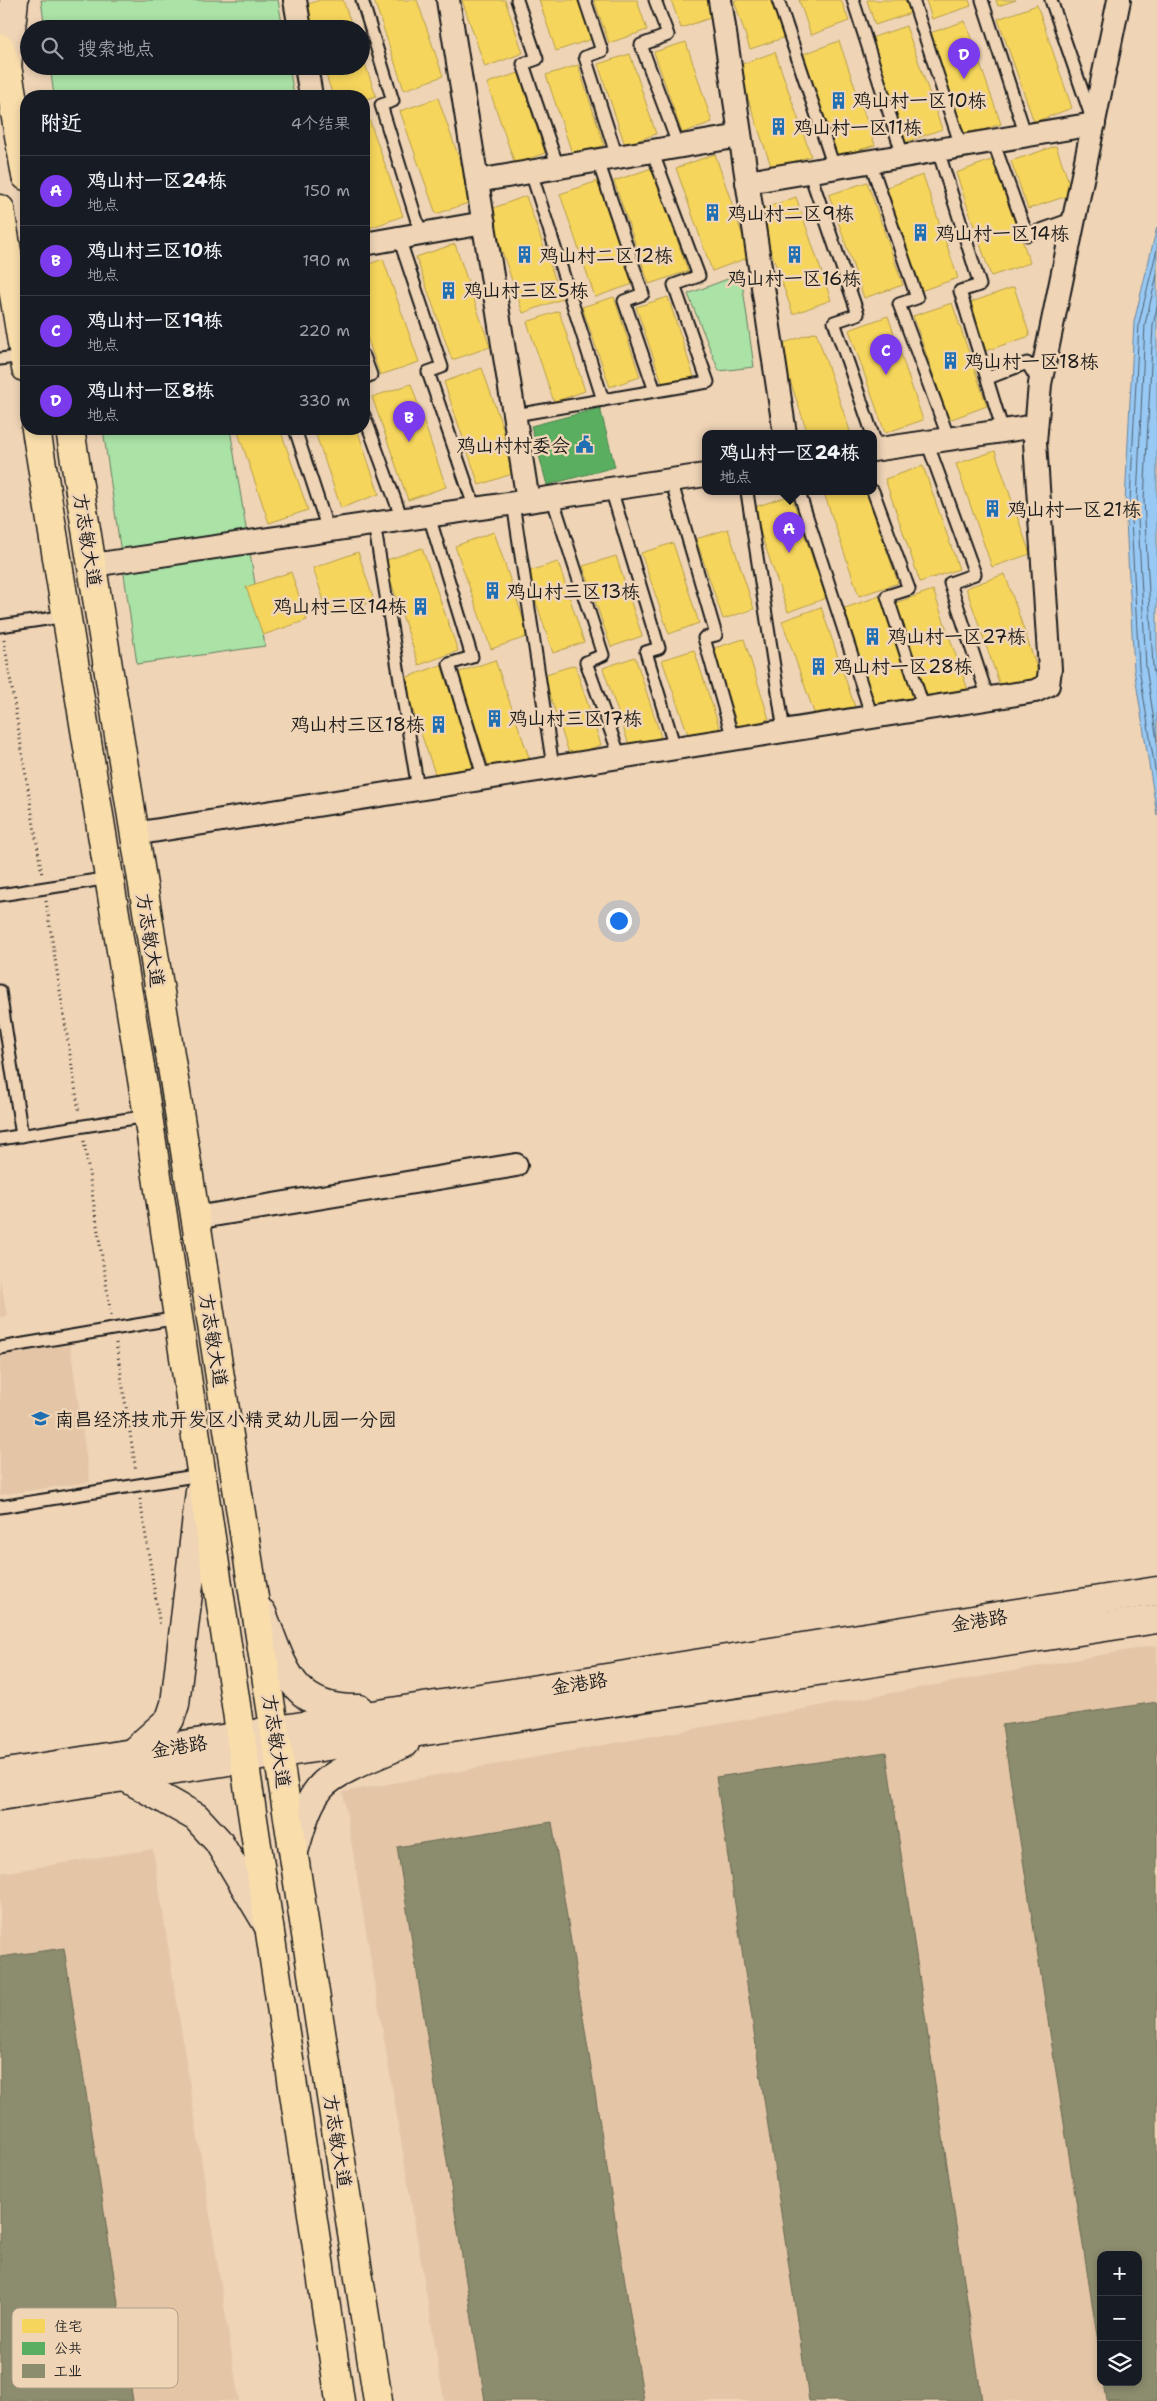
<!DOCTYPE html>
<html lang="zh">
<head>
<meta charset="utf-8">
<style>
	:root { --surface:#171b24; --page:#242831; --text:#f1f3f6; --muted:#9ea1a6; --line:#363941; --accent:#7c3aed }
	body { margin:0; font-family:"Shantell Sans","LXGW WenKai TC",sans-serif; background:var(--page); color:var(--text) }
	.controls { position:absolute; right:15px; bottom:15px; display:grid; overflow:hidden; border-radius:10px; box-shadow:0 2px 8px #0003 }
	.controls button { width:45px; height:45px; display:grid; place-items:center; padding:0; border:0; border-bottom:1px solid var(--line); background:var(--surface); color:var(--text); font:25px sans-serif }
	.you { position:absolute; left:618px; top:920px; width:18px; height:18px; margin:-12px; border:4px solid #fff; border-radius:50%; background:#1a73e8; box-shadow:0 0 0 8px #1a73e833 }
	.badge { display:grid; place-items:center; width:32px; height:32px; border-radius:50%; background:var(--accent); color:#fff; font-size:16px; font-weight:700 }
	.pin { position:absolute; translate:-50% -41px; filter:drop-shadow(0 1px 2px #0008) }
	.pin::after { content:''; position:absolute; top:26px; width:18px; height:15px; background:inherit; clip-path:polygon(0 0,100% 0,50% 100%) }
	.popup { position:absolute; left:702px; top:430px; width:175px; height:65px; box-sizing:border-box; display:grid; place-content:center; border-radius:10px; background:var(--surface); filter:drop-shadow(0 1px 4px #0005); font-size:16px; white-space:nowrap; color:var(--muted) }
	.popup b { font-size:19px; color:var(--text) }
	.popup::after { content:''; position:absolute; left:50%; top:100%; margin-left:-10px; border:10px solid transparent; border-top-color:var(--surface) }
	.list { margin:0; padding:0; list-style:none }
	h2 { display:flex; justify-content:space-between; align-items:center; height:65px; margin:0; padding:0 20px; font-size:21px }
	h2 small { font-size:16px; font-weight:400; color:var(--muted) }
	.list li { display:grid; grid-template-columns:32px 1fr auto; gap:15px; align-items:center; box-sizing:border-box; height:70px; padding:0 20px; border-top:1px solid var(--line) }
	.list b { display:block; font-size:19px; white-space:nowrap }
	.list p { margin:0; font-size:16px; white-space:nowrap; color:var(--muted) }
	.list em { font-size:16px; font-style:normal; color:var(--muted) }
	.icon { flex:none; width:28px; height:28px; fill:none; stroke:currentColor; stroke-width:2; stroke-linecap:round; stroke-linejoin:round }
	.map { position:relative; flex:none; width:1157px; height:2401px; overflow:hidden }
	.search { position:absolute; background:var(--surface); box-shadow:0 2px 8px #0003; left:20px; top:20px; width:350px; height:55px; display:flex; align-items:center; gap:12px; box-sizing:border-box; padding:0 18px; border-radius:28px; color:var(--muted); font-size:19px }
	.panel { position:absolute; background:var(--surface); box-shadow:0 2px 8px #0003; left:20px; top:90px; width:350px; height:345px; border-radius:20px }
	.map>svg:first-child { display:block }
	.built { fill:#e4c6a7; fill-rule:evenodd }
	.green { fill:#abe2a6; stroke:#647f61 }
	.water { fill:#98c9f4; stroke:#66849e }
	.homes { fill:#f6d55c; stroke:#b59e49 }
	.public { fill:#5aae61; stroke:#47824c }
	.industry { fill:#8c8c6e; stroke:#6a6a55 }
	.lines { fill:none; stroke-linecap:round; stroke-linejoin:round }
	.shore { stroke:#4e6172; stroke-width:1 }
	.lane-casing { stroke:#1c1c1c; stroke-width:15 }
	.street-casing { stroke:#1c1c1c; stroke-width:26 }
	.secondary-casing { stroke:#1c1c1c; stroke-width:31 }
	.primary-casing { stroke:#1c1c1c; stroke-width:31 }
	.path { stroke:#1c1c1c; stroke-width:3; stroke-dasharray:1 4; stroke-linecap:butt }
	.lane { stroke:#efd4b6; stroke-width:11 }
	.street { stroke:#efd4b6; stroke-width:22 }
	.secondary { stroke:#efd4b6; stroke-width:28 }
	.primary { stroke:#f9deab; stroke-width:28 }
	.labels { text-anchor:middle; stroke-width:5; stroke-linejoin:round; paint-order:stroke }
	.poi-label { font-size:19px; fill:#1c1c1c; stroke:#efd4b6; text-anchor:start }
	.street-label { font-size:19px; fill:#1c1c1c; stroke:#efd4b6 }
	.key { fill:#efd4b6; stroke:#b09d88; stroke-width:1 }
	.key-label { font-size:14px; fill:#1c1c1c }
</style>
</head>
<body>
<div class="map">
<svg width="1157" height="2401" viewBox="0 0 1157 2401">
	<rect width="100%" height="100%" fill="#efd4b6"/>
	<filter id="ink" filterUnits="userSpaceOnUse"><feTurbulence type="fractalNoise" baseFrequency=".02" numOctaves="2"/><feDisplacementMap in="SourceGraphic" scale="10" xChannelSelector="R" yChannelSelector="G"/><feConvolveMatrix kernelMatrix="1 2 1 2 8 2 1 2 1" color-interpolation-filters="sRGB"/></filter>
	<g filter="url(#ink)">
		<g class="built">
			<polygon points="0,1278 7,1316 0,1317"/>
			<polygon points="70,1345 90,1482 0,1495 0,1355"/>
			<path d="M 1157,1645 L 1157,2401 L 444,2401 L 343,1792 ZM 1101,2255 L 1138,2255 L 1138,2382 L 1101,2382 Z"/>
			<polygon points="153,1849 239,2401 0,2401 0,1873"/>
		</g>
		<g class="green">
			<polygon points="41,0 278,0 283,29 45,29"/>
			<polygon points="50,66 289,66 294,96 54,96"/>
			<polygon points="741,274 754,367 719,371 688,294"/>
			<polygon points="103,429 230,429 265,646 137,664"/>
		</g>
		<polygon class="water" points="1157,227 1157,815 1134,669 1125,502 1134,322"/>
		<g class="homes">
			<polygon points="320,0 343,0 353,29 310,29 302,6"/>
			<polygon points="374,0 417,0 443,76 404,90"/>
			<polygon points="462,0 505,0 523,53 485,67"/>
			<polygon points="539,0 582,0 595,38 556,51"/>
			<polygon points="594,0 637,0 647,30 609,43"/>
			<polygon points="671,0 714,0 719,15 681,28"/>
			<polygon points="734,0 777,0 789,36 750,49"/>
			<polygon points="799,0 841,0 849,21 811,35"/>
			<polygon points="867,0 910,0 914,12 875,25"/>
			<polygon points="926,0 969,0 971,6 932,19"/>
			<polygon points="996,0 1016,0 998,6"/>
			<polygon points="1037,5 1072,108 1034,122 998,19"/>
			<polygon points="965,21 1001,124 962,137 927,34"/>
			<polygon points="906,26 942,129 904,143 868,39"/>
			<polygon points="839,41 875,145 836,158 801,55"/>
			<polygon points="686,42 712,122 682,133 654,52"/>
			<polygon points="361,52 376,96 364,100 364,96 333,96 323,66 361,66"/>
			<polygon points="775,52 811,156 772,169 737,66"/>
			<polygon points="630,54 656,134 625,145 598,64"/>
			<polygon points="578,65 604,145 573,156 546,75"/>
			<polygon points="519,73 545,153 515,164 487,83"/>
			<polygon points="438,98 474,201 436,214 400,111"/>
			<polygon points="367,113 403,216 364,230 364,114"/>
			<polygon points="1056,146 1073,194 1028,209 1011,161"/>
			<polygon points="715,154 750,257 712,271 676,168"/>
			<polygon points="994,159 1030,263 991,276 956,173"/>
			<polygon points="652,168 688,271 649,284 614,181"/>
			<polygon points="923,175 958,278 920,291 884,188"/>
			<polygon points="598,181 633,284 595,297 560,194"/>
			<polygon points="867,182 903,285 864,298 829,195"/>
			<polygon points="526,196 562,299 523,313 488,210"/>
			<polygon points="796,197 831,300 793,314 757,211"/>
			<polygon points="455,244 490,347 452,360 416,257"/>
			<polygon points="383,259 419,362 380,375 364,328 364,266"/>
			<polygon points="1014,287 1030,336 985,351 969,303"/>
			<polygon points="614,297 640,377 610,387 582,307"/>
			<polygon points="668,297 694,377 664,388 636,307"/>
			<polygon points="952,303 987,406 949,420 913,316"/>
			<polygon points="559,311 585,391 554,402 527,322"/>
			<polygon points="888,316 923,420 885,433 849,330"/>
			<polygon points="816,332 851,434 808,434 778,345"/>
			<polygon points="482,368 518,472 479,485 444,382"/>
			<polygon points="411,384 446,487 408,500 372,397"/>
			<polygon points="237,429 280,429 308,510 269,523"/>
			<polygon points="314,429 357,429 379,494 341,508"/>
			<polygon points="995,451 1030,554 992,567 956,464"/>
			<polygon points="923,466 959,569 920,582 885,479"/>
			<polygon points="827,492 867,492 898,583 859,596 824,493"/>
			<polygon points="791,495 826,598 788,612 752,508"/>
			<polygon points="728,529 754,609 723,619 696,539"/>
			<polygon points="494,532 529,636 491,649 455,546"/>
			<polygon points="673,543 699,623 669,634 641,553"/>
			<polygon points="422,548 458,651 419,665 384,561"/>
			<polygon points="358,552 374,601 329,616 313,568"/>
			<polygon points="616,556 642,636 611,647 583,566"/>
			<polygon points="558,562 584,642 553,653 526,572"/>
			<polygon points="291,572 307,620 263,635 246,587"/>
			<polygon points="1005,574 1040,677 1002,691 966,588"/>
			<polygon points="933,590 969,693 930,706 895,603"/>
			<polygon points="880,596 916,699 877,712 842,609"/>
			<polygon points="821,607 856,710 818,724 782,621"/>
			<polygon points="744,639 769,719 739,729 711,649"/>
			<polygon points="694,650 720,729 690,740 662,660"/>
			<polygon points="635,657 661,737 630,748 603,668"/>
			<polygon points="495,660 531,763 492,776 457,673"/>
			<polygon points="441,665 476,769 438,782 402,679"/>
			<polygon points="575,665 601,745 570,756 543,675"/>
		</g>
		<polygon class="public" points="600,408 615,467 547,485 531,426"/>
		<g class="industry">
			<polygon points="1157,1702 1157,2401 1107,2401 1104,2382 1138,2382 1138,2255 1101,2255 1101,2361 1002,1725"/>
			<polygon points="886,1752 982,2401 809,2401 716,1777"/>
			<polygon points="552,1822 644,2401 485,2401 397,1847"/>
			<polygon points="64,1948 133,2401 0,2401 0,1957"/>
		</g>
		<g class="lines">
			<g class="shore">
				<polyline points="1157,249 1139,323 1130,501 1139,668 1157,782"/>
				<polyline points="1157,275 1145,324 1137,501 1146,667 1157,741"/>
				<polyline points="1157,307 1153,325 1144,501 1153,667 1157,692"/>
			</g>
			<defs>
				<g id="lane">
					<polyline points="362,0 393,101 381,105 421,234"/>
					<polyline points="517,0 537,59 523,64 558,167"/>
					<polyline points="585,0 602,51 585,57 617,157"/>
					<polyline points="655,0 668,35 641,45 679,147"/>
					<polyline points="778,0 834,167"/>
					<polyline points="853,0 903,156"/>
					<polyline points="913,0 961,146"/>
					<polyline points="982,0 1026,136"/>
					<polyline points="1051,0 1091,116"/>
					<polyline points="993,141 1027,235 1074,218"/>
					<polyline points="938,150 980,285 960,291 1003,431"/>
					<polyline points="598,161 643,294 624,301 655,391"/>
					<polyline points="870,161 917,298 899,304 949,439"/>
					<polyline points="809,171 858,314 834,322 878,450"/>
					<polyline points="531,172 603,400"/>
					<polyline points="399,238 442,367 428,372 475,509"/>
					<polyline points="364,356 371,375 364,378"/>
					<polyline points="0,359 24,356"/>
					<polyline points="988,378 1027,363 1039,383"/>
					<polyline points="364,415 402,519"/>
					<polyline points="515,415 708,382 674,285 699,276 652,151"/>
					<polyline points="295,429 328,530"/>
					<polyline points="927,442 975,574 950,583 988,698"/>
					<polyline points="671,480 716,635 704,638 733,739"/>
					<polyline points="611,489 659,648 646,652 675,748"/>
					<polyline points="873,491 909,589 887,596 924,709"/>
					<polyline points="747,492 784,731"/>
					<polyline points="799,492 872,717"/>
					<polyline points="552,497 603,655 586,662 620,757"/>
					<polyline points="513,503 553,767"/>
					<polyline points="429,516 472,657 449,664 484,779"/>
					<polyline points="374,523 418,789"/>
					<polyline points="0,626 67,616"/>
					<polyline points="0,895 110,878"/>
					<polyline points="0,991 22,1136"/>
					<polyline points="0,1139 148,1116"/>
					<polyline points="0,1348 178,1318"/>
					<polyline points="0,1507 201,1475"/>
				</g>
				<g id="street">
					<polyline points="295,0 300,29"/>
					<polyline points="448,0 528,501"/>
					<polyline points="720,0 785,434"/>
					<polyline points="306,66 311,96"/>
					<polyline points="477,181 740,136"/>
					<polyline points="747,182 1094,124"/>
					<polyline points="364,244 484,223"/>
					<polyline points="873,450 1036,426"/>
					<polyline points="93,565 705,475"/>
					<polyline points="134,834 1035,691 1048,685 1050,669 1035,442 1040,384 1119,0"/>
					<polyline points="195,1218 516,1165"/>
				</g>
				<g id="secondary">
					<polyline points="7,66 14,0"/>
					<path d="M 262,1613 C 283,1666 291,1711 359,1709"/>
					<polyline points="132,1753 170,1719 175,1704 200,1491"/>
					<polyline points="0,1774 1157,1591"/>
					<polyline points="125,1777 196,1817 218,1841 268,1925"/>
					<polyline points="0,1796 1157,1619"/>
					<path d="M 294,1851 C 301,1830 305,1806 320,1788 C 334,1770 383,1753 405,1743"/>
				</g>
				<g id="primary">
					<polyline points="0,48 7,66 26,176"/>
					<polyline points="0,209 26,368"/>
					<polyline points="36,429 148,1116 340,2401"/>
					<polyline points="70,429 176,1092 378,2401"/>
				</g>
			</defs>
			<use href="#lane" class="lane-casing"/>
			<use href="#street" class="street-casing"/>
			<use href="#secondary" class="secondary-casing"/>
			<use href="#primary" class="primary-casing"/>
			<g class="path">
				<polyline points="4,640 42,875"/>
				<polyline points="46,901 79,1112"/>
				<polyline points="84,1141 111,1315"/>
				<polyline points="116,1343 136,1471"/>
				<polyline points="140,1499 160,1626"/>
			</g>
			<use href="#lane" class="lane"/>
			<use href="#street" class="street"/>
			<use href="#secondary" class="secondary"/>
			<use href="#primary" class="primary"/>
		</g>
	</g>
	<defs>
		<symbol id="building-bare" viewBox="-9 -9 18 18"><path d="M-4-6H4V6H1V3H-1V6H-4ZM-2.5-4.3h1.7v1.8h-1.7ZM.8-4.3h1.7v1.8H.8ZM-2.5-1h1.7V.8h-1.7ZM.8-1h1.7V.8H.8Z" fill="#1f6fb2" stroke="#efd4b6" stroke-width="2.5" paint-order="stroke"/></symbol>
		<symbol id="civic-bare" viewBox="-9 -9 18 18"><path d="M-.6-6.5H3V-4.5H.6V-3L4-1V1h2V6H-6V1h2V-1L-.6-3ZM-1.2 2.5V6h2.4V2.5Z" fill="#1f6fb2" stroke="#efd4b6" stroke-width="2.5" paint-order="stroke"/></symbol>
		<symbol id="school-bare" viewBox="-9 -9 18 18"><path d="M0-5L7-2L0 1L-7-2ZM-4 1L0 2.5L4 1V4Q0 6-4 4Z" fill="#1f6fb2" stroke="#efd4b6" stroke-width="2.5" paint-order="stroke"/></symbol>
	</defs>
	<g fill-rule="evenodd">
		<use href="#building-bare" x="826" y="88" width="25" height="25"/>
		<use href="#building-bare" x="766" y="114" width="25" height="25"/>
		<use href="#building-bare" x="700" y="200" width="25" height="25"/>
		<use href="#building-bare" x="908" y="220" width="25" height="25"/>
		<use href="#building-bare" x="512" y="242" width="25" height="25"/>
		<use href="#building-bare" x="782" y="242" width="25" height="25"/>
		<use href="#building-bare" x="436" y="278" width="25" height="25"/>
		<use href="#building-bare" x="938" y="348" width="25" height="25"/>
		<use href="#civic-bare" x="572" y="432" width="25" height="25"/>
		<use href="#building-bare" x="980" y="496" width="25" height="25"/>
		<use href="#building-bare" x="480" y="578" width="25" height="25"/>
		<use href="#building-bare" x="408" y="594" width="25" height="25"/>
		<use href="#building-bare" x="860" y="624" width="25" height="25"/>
		<use href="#building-bare" x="806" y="654" width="25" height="25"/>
		<use href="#building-bare" x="482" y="706" width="25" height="25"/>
		<use href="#building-bare" x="426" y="712" width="25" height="25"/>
		<use href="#school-bare" x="28" y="1406" width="25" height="25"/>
	</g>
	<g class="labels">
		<g class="poi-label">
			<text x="852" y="107">鸡山村一区10栋</text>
			<text x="793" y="134">鸡山村一区11栋</text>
			<text x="727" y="220">鸡山村二区9栋</text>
			<text x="935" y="240">鸡山村一区14栋</text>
			<text x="539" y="262">鸡山村二区12栋</text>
			<text x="794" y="285" text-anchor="middle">鸡山村一区16栋</text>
			<text x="463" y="297">鸡山村三区5栋</text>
			<text x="964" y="368">鸡山村一区18栋</text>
			<text x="570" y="452" text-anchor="end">鸡山村村委会</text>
			<text x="1007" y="516">鸡山村一区21栋</text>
			<text x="506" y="598">鸡山村三区13栋</text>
			<text x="407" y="613" text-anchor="end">鸡山村三区14栋</text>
			<text x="887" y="643">鸡山村一区27栋</text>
			<text x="833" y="673">鸡山村一区28栋</text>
			<text x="508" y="725">鸡山村三区17栋</text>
			<text x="425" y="731" text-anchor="end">鸡山村三区18栋</text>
			<text x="55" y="1426">南昌经济技术开发区小精灵幼儿园一分园</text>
		</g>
		<g class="street-label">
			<text transform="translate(88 540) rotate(81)" y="7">方志敏大道</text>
			<text transform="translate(151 940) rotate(81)" y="7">方志敏大道</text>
			<text transform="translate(214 1340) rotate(81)" y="7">方志敏大道</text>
			<text transform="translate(979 1620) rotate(-9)" y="7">金港路</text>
			<text transform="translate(579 1683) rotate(-9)" y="7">金港路</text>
			<text transform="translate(277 1741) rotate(81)" y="7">方志敏大道</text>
			<text transform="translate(179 1746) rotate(-9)" y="7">金港路</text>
			<text transform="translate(338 2141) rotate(81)" y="7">方志敏大道</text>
		</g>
	</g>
	<rect x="12" y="2308" width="166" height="80" rx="8" class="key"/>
	<rect x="22" y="2319" width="23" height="14" fill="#f6d55c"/>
	<rect x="22" y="2342" width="23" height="13" fill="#5aae61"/>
	<rect x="22" y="2364" width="23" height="14" fill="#8c8c6e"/>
	<g class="key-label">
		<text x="54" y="2331">住宅</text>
		<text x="54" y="2353">公共</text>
		<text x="54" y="2376">工业</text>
	</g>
</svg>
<div class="controls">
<button>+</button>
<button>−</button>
<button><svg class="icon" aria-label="layers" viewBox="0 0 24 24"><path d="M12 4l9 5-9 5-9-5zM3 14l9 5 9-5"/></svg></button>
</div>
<div class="you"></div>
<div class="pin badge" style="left:789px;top:553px">A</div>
<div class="popup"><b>鸡山村一区24栋</b>地点</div>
<div class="pin badge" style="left:409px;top:442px">B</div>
<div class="pin badge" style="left:886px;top:375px">C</div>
<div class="pin badge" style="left:964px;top:79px">D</div>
<div class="search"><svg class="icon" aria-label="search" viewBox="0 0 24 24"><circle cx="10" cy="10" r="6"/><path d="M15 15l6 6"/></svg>搜索地点</div>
<section class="panel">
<h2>附近<small>4个结果</small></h2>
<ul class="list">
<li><span class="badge">A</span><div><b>鸡山村一区24栋</b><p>地点</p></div><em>150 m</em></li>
<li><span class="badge">B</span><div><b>鸡山村三区10栋</b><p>地点</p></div><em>190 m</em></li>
<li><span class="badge">C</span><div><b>鸡山村一区19栋</b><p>地点</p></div><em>220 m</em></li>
<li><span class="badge">D</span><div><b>鸡山村一区8栋</b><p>地点</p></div><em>330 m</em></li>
</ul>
</section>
</div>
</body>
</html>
